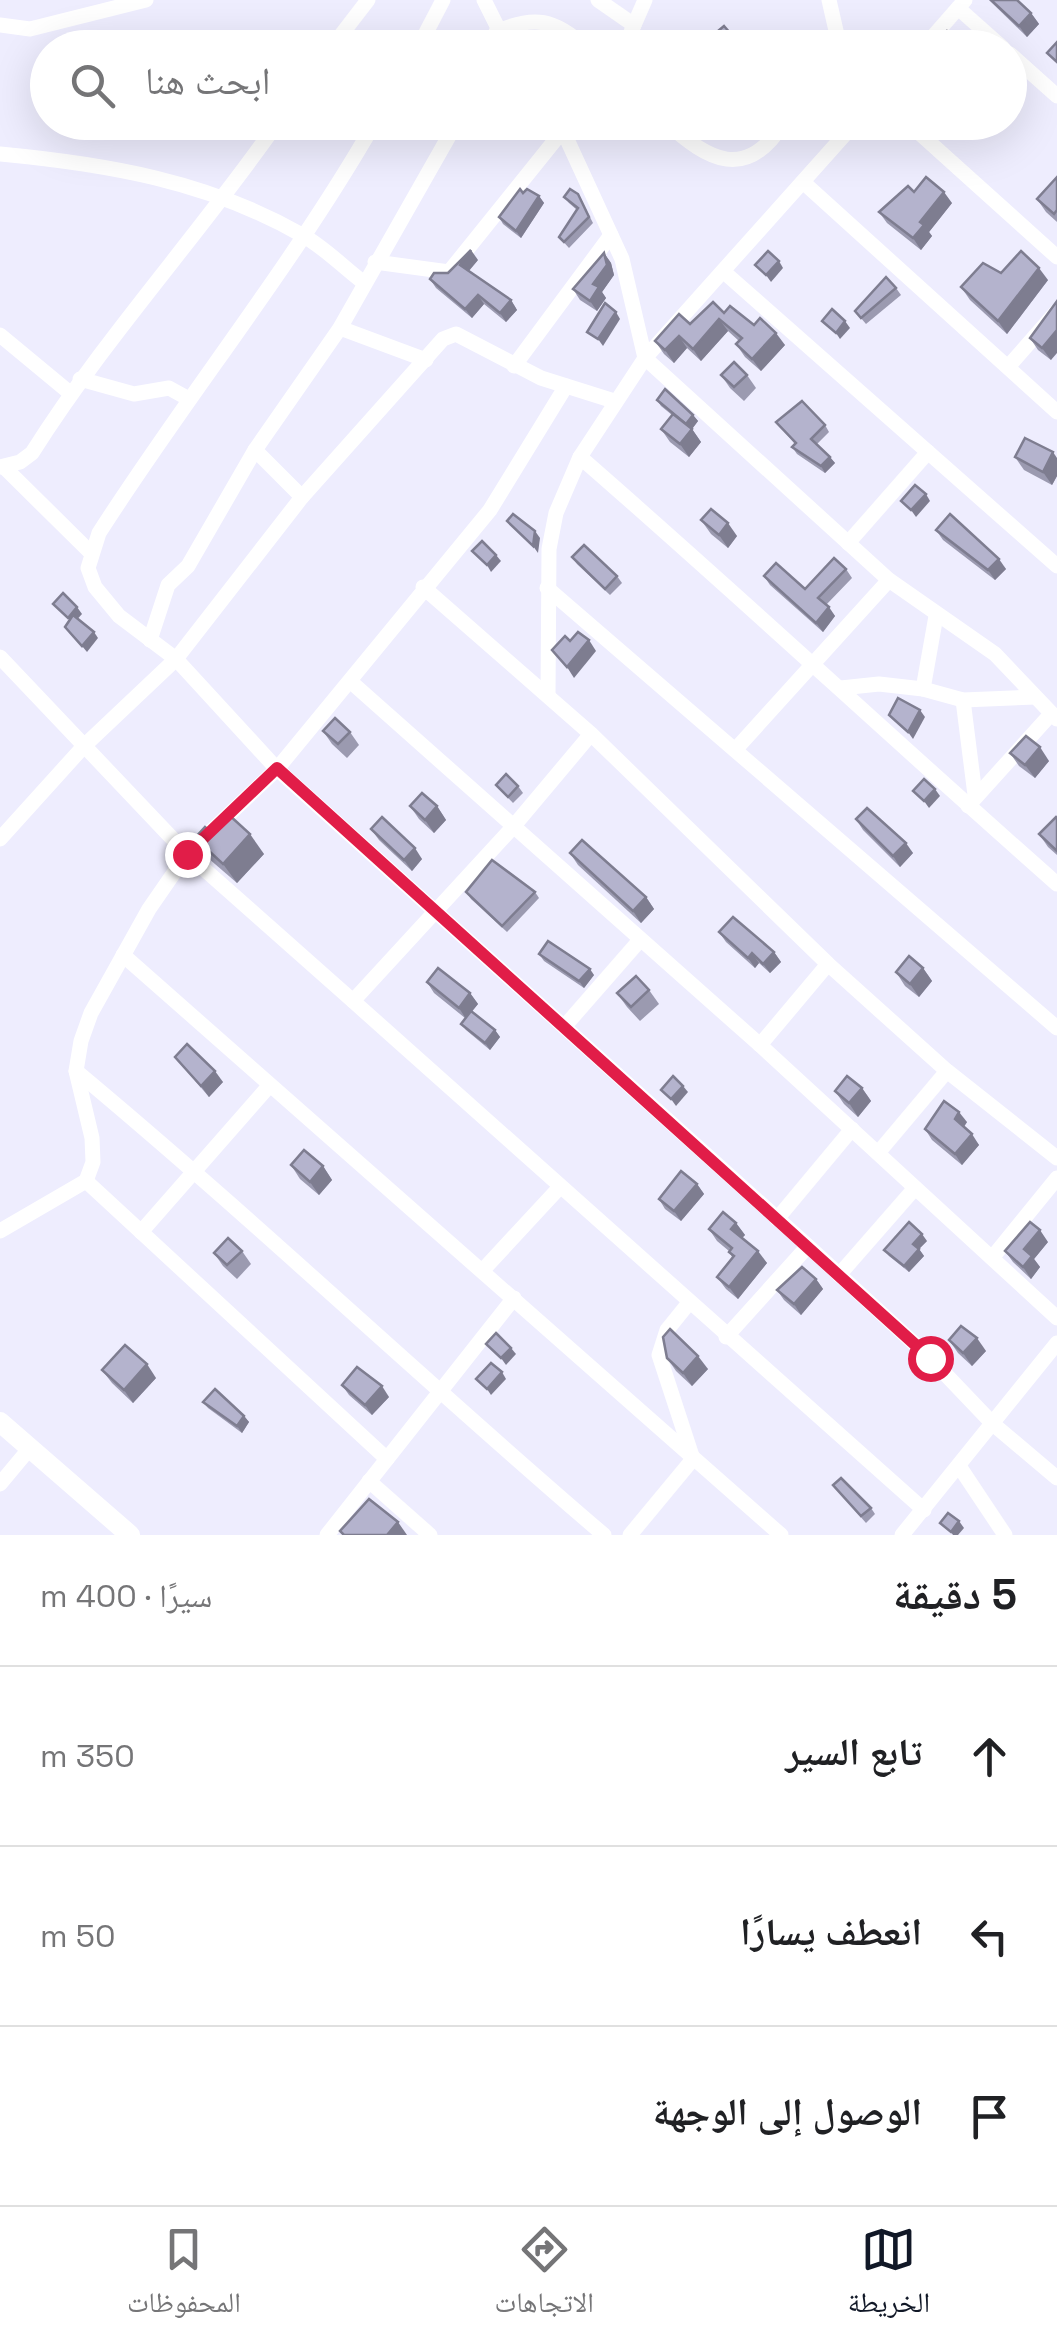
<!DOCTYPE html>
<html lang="ar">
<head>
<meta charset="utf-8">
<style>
	:root { --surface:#fff; --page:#f2f2f2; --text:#202124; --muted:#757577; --line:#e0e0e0; --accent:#111827 }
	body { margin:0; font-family:"Space Grotesk","Noto Naskh Arabic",sans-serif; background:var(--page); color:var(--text); direction:rtl }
	.stop { position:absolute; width:30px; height:30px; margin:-22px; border:8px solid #e11d48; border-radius:50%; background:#fff }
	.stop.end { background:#e11d48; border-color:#fff; box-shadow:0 2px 10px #0008 }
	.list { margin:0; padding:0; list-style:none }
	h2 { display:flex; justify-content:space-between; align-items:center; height:130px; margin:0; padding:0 40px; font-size:42px }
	h2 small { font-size:32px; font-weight:400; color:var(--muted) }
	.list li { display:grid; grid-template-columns:65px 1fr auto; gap:30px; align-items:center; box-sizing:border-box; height:180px; padding:0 40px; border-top:2px solid var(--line) }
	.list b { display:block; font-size:38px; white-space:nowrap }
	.list em { font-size:32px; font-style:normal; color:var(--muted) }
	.icon { flex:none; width:55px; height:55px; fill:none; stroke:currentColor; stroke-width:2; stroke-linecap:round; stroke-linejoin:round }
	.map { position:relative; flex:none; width:1057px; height:1535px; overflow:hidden; direction:ltr }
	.search { position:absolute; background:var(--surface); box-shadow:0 10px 40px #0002; left:30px; right:30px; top:30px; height:110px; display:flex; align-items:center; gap:25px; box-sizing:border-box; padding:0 35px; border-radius:55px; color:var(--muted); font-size:38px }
	.sheet { height:670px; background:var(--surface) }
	nav { display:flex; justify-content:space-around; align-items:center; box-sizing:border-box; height:140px; border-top:2px solid var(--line); background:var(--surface); font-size:28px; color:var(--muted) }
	nav a { display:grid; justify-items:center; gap:5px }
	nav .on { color:var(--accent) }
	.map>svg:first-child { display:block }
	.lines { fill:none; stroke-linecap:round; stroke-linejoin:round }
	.street { stroke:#fff; stroke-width:15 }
	.secondary { stroke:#fff; stroke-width:20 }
	.wall { fill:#9b9ab0 }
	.shaded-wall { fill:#7e7d90 }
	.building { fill:#b4b3cd; stroke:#7e7d90; stroke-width:2.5 }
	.route { stroke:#e11d48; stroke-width:12 }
</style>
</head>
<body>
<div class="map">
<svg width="1057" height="1535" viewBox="0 0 1057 1535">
	<rect width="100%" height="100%" fill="#eeedfe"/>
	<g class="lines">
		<g class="street">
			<polyline points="484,0 508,48"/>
			<polyline points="598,0 634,25"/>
			<polyline points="829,0 837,35 845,48"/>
			<polyline points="958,8 1003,48"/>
			<polyline points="0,25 30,29 146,0"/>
			<path d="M 496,32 C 534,15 555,19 586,48"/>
			<polyline points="331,48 368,0"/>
			<polyline points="418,48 443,0"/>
			<polyline points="624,48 645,0"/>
			<polyline points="923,48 965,0"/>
			<polyline points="1010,54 1057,96"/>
			<path d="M 375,122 C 293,265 188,394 99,533 L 88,568 L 95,587 L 119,616 L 176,659 L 277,769 L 808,1246 L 930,1358 L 993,1424 L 1057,1478"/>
			<polyline points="559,122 622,259 645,358 889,580 995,654 1057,719"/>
			<path d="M 666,122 C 708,161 747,182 784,122"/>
			<polyline points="907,122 1057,257"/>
			<path d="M 0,154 C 106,164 208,181 302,235 C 324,247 343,267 363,282"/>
			<polyline points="803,182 1057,412"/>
			<polyline points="375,262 449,272 564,129 576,122"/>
			<polyline points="724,272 1057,566"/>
			<polyline points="340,328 426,360"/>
			<polyline points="0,335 70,393"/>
			<polyline points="514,366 611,235"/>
			<polyline points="1008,367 1057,311"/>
			<polyline points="80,379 134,394 169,388 189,399"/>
			<polyline points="255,450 302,497"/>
			<path d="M 580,457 C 741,597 897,743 1057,884"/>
			<path d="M 0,467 L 20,462 L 32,453 C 106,336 199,235 278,122"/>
			<polyline points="4,467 90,552"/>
			<polyline points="848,543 928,452"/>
			<polyline points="423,587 591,734 828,964 947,1071 1057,1158"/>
			<polyline points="547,588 1057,1028"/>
			<polyline points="150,640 168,585 188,566 255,450 340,328 457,122"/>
			<polyline points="0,657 187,854 353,1001 513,827 591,734"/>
			<polyline points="350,681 760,1045 1057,1318"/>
			<polyline points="841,688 879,684 923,689 963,700 1035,697"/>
			<polyline points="923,689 936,616"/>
			<polyline points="548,695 549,549 556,513 580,457 645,358 856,122"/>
			<polyline points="963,700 975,795"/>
			<polyline points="735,750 889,580"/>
			<polyline points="968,806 1051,714"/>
			<polyline points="0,839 84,746 176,659 302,497 443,339 456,334 541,378 614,401"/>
			<polyline points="123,955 781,1535"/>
			<polyline points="353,1001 924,1510"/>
			<polyline points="564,1027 640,940"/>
			<polyline points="760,1045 828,964"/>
			<path d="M 76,1071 C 256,1221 426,1383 604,1535"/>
			<polyline points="878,1153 947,1071"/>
			<polyline points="86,1181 387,1459"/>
			<polyline points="777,1219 852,1129"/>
			<polyline points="0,1231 86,1181 93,1162 92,1138 76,1071 81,1041 91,1013 149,909 187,854 277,769 490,510 566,386"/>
			<polyline points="141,1232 269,1086"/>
			<polyline points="992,1258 1057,1178"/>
			<polyline points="483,1270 559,1188"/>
			<polyline points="839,1275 915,1188"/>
			<polyline points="726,1337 808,1246"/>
			<polyline points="959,1466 1005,1535"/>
			<polyline points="369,1481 430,1535"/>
			<polyline points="0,1484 30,1448"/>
			<polyline points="327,1535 514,1298"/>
			<polyline points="630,1535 693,1459 659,1355 667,1330 688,1304"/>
			<polyline points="902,1535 1057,1343"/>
		</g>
		<polyline class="secondary" points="0,1422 130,1535"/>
	</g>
	<g class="wall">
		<polygon points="989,0 1017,0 1031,13 1039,24 1027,37"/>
		<polygon points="951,122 976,122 978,126 968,140 957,131"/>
		<polygon points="1057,177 1057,222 1046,212 1037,199"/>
		<polygon points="914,192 952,203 929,232 932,236 921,250 887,223 879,212"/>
		<polygon points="523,193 539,196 544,203 521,238 503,224 499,217"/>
		<polygon points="578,194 593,223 569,248 559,237 577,210 569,203 564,197"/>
		<polygon points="604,253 611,263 614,275 602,292 606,298 597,311 580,300 573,289"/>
		<polygon points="478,260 469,271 511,300 517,310 506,322 484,304 472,318 436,288 430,279"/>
		<polygon points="1001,273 1048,280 1007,334 970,300 961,287"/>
		<polygon points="896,288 901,295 866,324 855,311"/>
		<polygon points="1057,301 1051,360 1038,350 1030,338"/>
		<polygon points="724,313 754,325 785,345 761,371 745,357 736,344 739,341 728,331 701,361 687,348 674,363 664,354 655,341 690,324"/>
		<polygon points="721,375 747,375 756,388 744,401 730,388"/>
		<polygon points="657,400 693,415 698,421 692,429 701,442 689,457 670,442 661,429 672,415 661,406"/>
		<polygon points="776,422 825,425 829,432 817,444 835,463 825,473 797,454 792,447 795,444"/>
		<polygon points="1015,457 1057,458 1057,476 1052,485 1024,470"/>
		<polygon points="701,520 737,536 728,548 711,534"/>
		<polygon points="936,530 1006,569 995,580 943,540"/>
		<polygon points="572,557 617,576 622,583 610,595 577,564"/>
		<polygon points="846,569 852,578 826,605 835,616 823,632 770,585 764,576 805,589"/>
		<polygon points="323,731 350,732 359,745 347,758 332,744"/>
		<polygon points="1010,753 1049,761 1035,778 1019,766"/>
		<polygon points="496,785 518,786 523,793 513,803"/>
		<polygon points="410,806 437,806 446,820 434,833 419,819"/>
		<polygon points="1057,818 1057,855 1048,847 1039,834"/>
		<polygon points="856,819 913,853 900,867 863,830"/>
		<polygon points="371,829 422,859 412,871 379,840"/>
		<polygon points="211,832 264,854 237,883 208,858 195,838"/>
		<polygon points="570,853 646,897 654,909 641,923 578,865"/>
		<polygon points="466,892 535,892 539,898 507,932 471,899"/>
		<polygon points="719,932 774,952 781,962 770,973 759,963 755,968 726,942"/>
		<polygon points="539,954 594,975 584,988 544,961"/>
		<polygon points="923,968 932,981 919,997 905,986 896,972"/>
		<polygon points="427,982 470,993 478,1004 472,1011 495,1030 500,1037 490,1050 466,1030 461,1024 465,1018 434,993"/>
		<polygon points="649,990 659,1004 640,1021 627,1007 617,993"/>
		<polygon points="175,1057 223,1082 209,1097"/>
		<polygon points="862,1088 871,1101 858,1117 844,1104 835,1091"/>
		<polygon points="967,1122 964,1127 979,1145 962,1165 932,1140 925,1129"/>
		<polygon points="291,1165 323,1166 332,1180 319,1195 300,1179"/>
		<polygon points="697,1184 704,1194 681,1221 665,1209 659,1199"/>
		<polygon points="736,1223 745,1235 742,1238 767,1263 738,1299 726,1289 717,1277 732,1257 729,1251 717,1241 709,1229"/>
		<polygon points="927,1241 919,1249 924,1256 909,1272 889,1256 884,1250"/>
		<polygon points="1048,1242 1034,1259 1040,1267 1031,1279 1013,1262 1005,1251"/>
		<polygon points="242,1251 251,1264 237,1279 223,1266 214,1253"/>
		<polygon points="816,1279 823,1289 801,1315 784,1300 777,1290"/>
		<polygon points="949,1340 986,1351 972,1366 958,1353"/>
		<polygon points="667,1358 708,1369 692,1386 676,1371"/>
		<polygon points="102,1370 156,1378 133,1403 112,1383"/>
		<polygon points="342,1385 389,1397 372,1415 349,1395"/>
		<polygon points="203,1402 244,1416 249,1422 242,1433 208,1408"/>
		<polygon points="833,1485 871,1508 875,1514 866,1523"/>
	</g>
	<g class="shaded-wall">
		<polygon points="1031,13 1039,24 1027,37 1019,26"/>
		<polygon points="962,122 976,122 978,126 968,140 959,127"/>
		<polygon points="944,192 952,203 929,232 932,236 921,250 913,238 920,222"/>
		<polygon points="539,196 544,203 521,238 516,231"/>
		<polygon points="471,250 478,260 466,274 460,265"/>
		<polygon points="604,253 611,263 614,275 602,292 606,298 597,311 590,301 593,284"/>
		<polygon points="779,261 783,268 771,282 766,275"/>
		<polygon points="1039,268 1048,280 1007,334 998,321"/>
		<polygon points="478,295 484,304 472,318 465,309"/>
		<polygon points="511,300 517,310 506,322 500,313"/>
		<polygon points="616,312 620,319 603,346 598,339"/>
		<polygon points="719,319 728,331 701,361 693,349"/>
		<polygon points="845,321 850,328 840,339 836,333"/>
		<polygon points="1057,330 1057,353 1051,360 1042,348"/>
		<polygon points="776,333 785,345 761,371 752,359"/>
		<polygon points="679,336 687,348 674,363 665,350"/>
		<polygon points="693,415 698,421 692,429 701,442 689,457 680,444 686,424"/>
		<polygon points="1053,452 1057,458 1057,476 1052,485 1043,472"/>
		<polygon points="830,457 835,463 825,473 821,466"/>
		<polygon points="926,494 930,501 916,517 911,510"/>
		<polygon points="728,523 737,536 728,548 719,535"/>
		<polygon points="535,531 540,538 538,553 533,546"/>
		<polygon points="496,555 501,561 491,572 487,565"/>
		<polygon points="999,559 1006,569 995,580 988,570"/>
		<polygon points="77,607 82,614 73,624 68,618"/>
		<polygon points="829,607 835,616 823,632 816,623"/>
		<polygon points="94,632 98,638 87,652 82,646"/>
		<polygon points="589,640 596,651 574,678 567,667"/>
		<polygon points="920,710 925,717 913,739 908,732"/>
		<polygon points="1040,747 1049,761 1035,778 1025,765"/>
		<polygon points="935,789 940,796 929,808 924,801"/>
		<polygon points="437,806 446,820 434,833 425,820"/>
		<polygon points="250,834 264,854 237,883 223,864"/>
		<polygon points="906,843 913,853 900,867 893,856"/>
		<polygon points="415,848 422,859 412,871 404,860"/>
		<polygon points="646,897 654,909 641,923 633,911"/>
		<polygon points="774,952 781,962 770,973 763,964"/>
		<polygon points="752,953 759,963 755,968 748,958"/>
		<polygon points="923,968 932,981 919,997 910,984"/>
		<polygon points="590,969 594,975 584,988 579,981"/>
		<polygon points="470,993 478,1004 466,1019 459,1008"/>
		<polygon points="495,1030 500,1037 490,1050 485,1043"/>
		<polygon points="215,1071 223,1082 209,1097 201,1086"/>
		<polygon points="683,1086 688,1092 676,1106 671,1099"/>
		<polygon points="862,1088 871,1101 858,1117 849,1103"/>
		<polygon points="959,1112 967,1122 962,1129 955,1119"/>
		<polygon points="972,1134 979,1145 962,1165 955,1154"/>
		<polygon points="323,1166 332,1180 319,1195 310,1182"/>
		<polygon points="697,1184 704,1194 681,1221 674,1211"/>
		<polygon points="736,1223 745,1235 739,1241 731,1229"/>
		<polygon points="1040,1230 1048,1242 1034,1259 1040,1267 1031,1279 1023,1267 1024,1249"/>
		<polygon points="922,1234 927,1241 919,1249 924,1256 909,1272 904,1266 913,1244"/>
		<polygon points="758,1251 767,1263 738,1299 729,1287"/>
		<polygon points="816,1279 823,1289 801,1315 794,1304"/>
		<polygon points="977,1338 986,1351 972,1366 963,1353"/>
		<polygon points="511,1348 516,1354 506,1365 501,1358"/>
		<polygon points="698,1356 708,1369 692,1386 683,1373"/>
		<polygon points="147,1364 156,1378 133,1403 124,1390"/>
		<polygon points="502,1372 506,1379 491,1395 487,1389"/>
		<polygon points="382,1386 389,1397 372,1415 365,1405"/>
		<polygon points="244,1416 249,1422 242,1433 237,1426"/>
		<polygon points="959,1521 964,1528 958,1535 953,1535 951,1532"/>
		<polygon points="398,1522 407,1535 387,1535"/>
	</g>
	<g class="building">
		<polygon points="991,0 1017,0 1031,13 1019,26"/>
		<polygon points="724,26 738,42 731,48 711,48 706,41"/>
		<polygon points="947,31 965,45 971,39 982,48 934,48"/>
		<polygon points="1057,42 1057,62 1047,53"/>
		<polygon points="926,177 944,192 920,222 924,225 913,238 879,212 908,186 914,192"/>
		<polygon points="1057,177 1057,210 1054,214 1037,199"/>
		<polygon points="520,189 523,193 527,189 539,196 516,231 499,217"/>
		<polygon points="570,189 578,194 589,217 564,242 559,237 578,208 564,197"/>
		<polygon points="471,250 460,265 511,300 500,313 478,295 465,309 430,279 434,273 448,273"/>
		<polygon points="768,251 779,261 766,275 755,265"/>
		<polygon points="1021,251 1039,268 998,321 961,287 983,263 1001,273"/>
		<polygon points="604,253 607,265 593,284 599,287 590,301 573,289"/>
		<polygon points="886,277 896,288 861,318 855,311"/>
		<polygon points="1057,301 1057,330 1042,348 1030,338"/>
		<polygon points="713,302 724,313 730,306 754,325 760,318 776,333 752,359 736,344 742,338 719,319 693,349 679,336 665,350 655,341 679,314 690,324"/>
		<polygon points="605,303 616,312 598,339 587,332"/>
		<polygon points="832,309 845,321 836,333 822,321"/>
		<polygon points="734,362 747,375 734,387 721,375"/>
		<polygon points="665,389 693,415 686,424 657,400"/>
		<polygon points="802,401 825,425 811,439 830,457 821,466 792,447 796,443 776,422"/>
		<polygon points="673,414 692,429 680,444 661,429"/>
		<polygon points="1025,438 1053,452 1043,472 1015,457"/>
		<polygon points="915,485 926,494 911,510 901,501"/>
		<polygon points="711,509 728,523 719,535 701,520"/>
		<polygon points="513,514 535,531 533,546 507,521"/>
		<polygon points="950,514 999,559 988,570 936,530"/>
		<polygon points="482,541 496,555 487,565 472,551"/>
		<polygon points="584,545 617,576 605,589 572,557"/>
		<polygon points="834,558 846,569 818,598 829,607 816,623 764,576 776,563 805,589"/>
		<polygon points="63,593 77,607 68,618 53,604"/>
		<polygon points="73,615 94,632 82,646 65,627"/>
		<polygon points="578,632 589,640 567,667 552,650 565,636 570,641"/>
		<polygon points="898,698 920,710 908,732 889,715"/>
		<polygon points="335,718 350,732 338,744 323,731"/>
		<polygon points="1026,736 1040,747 1025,765 1010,753"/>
		<polygon points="506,774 518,786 508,797 496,785"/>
		<polygon points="924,779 935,789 924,801 913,791"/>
		<polygon points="422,793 437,806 425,820 410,806"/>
		<polygon points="867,808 906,843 893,856 856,819"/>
		<polygon points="228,814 250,834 223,864 195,838 205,827 211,832"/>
		<polygon points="382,817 415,848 404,860 371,829"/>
		<polygon points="1056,817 1057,818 1057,851 1039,834"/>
		<polygon points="582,840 646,897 633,911 570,853"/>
		<polygon points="492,860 535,892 502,926 466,892"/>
		<polygon points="733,917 774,952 763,964 752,953 748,958 719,932"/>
		<polygon points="548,941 590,969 579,981 539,954"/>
		<polygon points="909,956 923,968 910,984 896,972"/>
		<polygon points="438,968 470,993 459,1008 427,982"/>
		<polygon points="636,976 649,990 631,1007 617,993"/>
		<polygon points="471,1011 495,1030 485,1043 461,1024"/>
		<polygon points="187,1044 215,1071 201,1086 175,1057"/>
		<polygon points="673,1076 683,1086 671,1099 661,1090"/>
		<polygon points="847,1076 862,1088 849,1103 835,1091"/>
		<polygon points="944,1101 959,1112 955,1119 972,1134 955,1154 925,1129"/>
		<polygon points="304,1150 323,1166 310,1182 291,1165"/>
		<polygon points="681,1171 697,1184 674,1211 659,1199"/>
		<polygon points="723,1212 736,1223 731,1229 758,1251 729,1287 717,1277 734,1256 729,1252 732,1248 709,1229"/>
		<polygon points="909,1222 922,1234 913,1244 919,1249 904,1266 884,1250"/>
		<polygon points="1030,1222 1040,1230 1024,1249 1032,1256 1023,1267 1005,1251"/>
		<polygon points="228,1238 242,1251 227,1265 214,1253"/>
		<polygon points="802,1267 816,1279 794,1304 777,1290"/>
		<polygon points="961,1326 977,1338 963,1353 949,1340"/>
		<polygon points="670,1329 698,1356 683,1373 667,1358 663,1337"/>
		<polygon points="496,1333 511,1348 501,1358 486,1344"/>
		<polygon points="125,1345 147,1364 124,1390 102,1370"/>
		<polygon points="491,1363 502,1372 487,1389 476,1379"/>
		<polygon points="357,1367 382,1386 365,1405 342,1385"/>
		<polygon points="215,1389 244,1416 237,1426 203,1402"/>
		<polygon points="841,1478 871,1508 861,1516 833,1485"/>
		<polygon points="369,1499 398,1522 387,1535 344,1535 340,1531"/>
		<polygon points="948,1513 959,1521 951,1532 940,1523"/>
	</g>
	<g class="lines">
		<polyline class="route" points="187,854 277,768 930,1358"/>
	</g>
</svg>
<div class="stop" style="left:930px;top:1358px"></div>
<div class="stop end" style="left:187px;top:854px"></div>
<div class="search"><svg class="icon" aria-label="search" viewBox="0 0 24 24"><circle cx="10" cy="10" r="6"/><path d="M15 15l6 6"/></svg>ابحث هنا</div>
</div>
<section class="sheet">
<h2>5 دقيقة<small>سيرًا · 400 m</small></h2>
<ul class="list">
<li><svg class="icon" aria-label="ahead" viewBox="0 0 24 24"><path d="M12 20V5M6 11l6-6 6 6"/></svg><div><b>تابع السير</b></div><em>350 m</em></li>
<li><svg class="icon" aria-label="left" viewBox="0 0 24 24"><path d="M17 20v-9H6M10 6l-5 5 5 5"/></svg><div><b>انعطف يسارًا</b></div><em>50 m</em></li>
<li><svg class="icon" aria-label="arrive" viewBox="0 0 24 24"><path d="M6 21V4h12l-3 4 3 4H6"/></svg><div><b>الوصول إلى الوجهة</b></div></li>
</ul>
</section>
<nav>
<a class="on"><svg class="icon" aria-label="map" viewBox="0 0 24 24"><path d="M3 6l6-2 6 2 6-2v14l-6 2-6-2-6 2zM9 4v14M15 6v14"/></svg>الخريطة</a>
<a><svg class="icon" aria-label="directions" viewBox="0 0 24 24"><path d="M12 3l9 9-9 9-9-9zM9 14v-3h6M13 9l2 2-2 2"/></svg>الاتجاهات</a>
<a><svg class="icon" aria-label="saved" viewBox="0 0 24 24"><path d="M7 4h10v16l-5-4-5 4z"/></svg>المحفوظات</a>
</nav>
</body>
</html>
